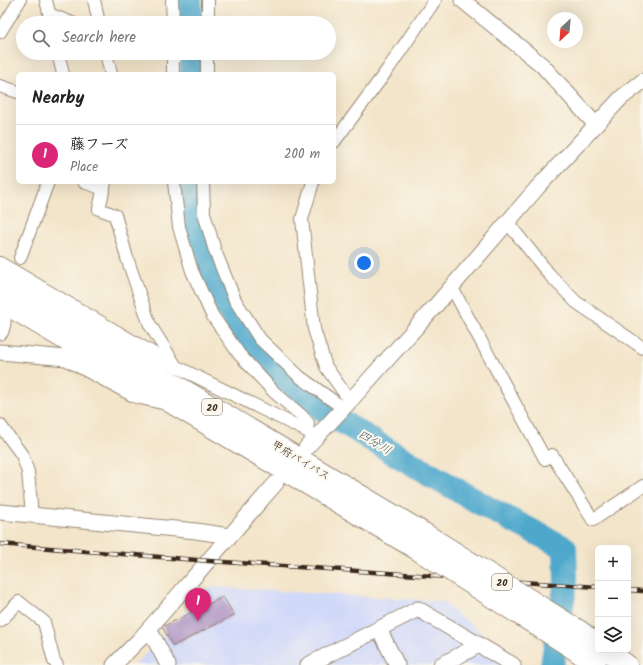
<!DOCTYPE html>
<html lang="en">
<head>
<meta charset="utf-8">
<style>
	:root { --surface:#fff; --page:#f2f2f2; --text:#222; --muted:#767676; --line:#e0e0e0; --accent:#db2777 }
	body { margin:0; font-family:Kalam,"Klee One",sans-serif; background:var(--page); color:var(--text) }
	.controls { position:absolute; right:12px; bottom:12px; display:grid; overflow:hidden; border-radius:6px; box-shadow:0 4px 16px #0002 }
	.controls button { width:36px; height:36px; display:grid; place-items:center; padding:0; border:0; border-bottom:1px solid var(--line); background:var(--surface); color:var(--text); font:20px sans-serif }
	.compass { position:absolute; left:547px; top:12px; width:36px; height:36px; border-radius:50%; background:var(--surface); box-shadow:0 4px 16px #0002; rotate:206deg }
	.you { position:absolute; left:364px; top:263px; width:14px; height:14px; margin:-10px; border:3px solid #fff; border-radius:50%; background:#1a73e8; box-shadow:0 0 0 6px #1a73e833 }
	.badge { display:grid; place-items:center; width:26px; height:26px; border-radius:50%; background:var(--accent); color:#fff; font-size:13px; font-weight:700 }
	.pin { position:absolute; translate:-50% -33px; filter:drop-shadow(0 1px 2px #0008) }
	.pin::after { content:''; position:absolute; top:21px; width:14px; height:12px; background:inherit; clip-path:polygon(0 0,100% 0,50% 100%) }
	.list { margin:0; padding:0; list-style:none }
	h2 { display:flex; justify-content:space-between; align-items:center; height:52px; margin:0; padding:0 16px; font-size:17px }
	h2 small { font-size:13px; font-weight:400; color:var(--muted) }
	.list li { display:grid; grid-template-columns:26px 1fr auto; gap:12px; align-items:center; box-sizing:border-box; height:60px; padding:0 16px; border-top:1px solid var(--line) }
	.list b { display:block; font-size:15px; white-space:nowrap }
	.list p { margin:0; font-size:13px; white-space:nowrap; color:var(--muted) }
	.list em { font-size:13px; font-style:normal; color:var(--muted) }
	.icon { flex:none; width:22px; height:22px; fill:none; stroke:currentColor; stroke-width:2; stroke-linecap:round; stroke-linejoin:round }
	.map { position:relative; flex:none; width:643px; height:665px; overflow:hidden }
	.search { position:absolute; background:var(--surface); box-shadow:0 4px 16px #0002; left:16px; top:16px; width:320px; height:44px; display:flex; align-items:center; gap:10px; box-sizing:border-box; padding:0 14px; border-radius:22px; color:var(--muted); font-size:15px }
	.panel { position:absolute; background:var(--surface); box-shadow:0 4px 16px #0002; left:16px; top:72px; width:320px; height:112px; border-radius:6px }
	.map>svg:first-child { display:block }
	.built { fill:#d1d9f9 }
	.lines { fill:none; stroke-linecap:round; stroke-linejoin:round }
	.river { stroke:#4ea8cc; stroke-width:24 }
	.building { fill:#b59cc7 }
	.minor-casing { stroke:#978874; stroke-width:14 }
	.tertiary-casing { stroke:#978874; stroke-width:17 }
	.trunk-casing { stroke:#978874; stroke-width:22 }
	.minor { stroke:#fff; stroke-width:12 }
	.tertiary { stroke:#fff; stroke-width:15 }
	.trunk { stroke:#fff; stroke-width:20 }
	.rail-casing { stroke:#3b2a1e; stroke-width:4.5 }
	.rail { stroke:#fbf7ec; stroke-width:3; stroke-dasharray:9; stroke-linecap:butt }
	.trunk-bridge-casing { stroke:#978874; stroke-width:22; stroke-linecap:butt }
	.trunk-bridge { stroke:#fff; stroke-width:20 }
	.labels { text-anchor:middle; stroke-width:4; stroke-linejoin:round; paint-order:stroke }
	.shield { fill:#fbf7ec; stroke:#75685c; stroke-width:1 }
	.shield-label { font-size:10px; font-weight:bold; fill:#3b2a1e }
	.street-label { font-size:11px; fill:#3b2a1e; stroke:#fbf7ec }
	.water-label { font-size:12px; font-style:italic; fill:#435c64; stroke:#fbf7ec }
</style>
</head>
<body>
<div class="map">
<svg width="643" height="665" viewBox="0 0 643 665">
	<rect width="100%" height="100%" fill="#fbf7ec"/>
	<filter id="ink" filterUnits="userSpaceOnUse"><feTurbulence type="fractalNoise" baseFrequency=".025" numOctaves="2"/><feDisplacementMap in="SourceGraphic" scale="8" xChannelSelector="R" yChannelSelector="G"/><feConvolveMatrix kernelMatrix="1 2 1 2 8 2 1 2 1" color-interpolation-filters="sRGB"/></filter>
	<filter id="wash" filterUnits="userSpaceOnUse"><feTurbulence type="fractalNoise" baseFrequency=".012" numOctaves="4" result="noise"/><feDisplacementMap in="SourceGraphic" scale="16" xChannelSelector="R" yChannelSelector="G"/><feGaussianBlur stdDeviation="0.9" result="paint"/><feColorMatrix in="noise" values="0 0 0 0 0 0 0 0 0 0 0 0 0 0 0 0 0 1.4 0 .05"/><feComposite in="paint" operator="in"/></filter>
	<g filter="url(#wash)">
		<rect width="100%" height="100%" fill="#f3e5ca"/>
		<polygon class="built" points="210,587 441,601 523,665 135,665"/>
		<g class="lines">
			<g class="river">
				<polyline points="190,0 191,23"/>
				<polyline points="192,53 192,74"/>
				<polyline points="191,182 192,205 202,257 223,301 245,338 282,377 326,412 388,450 490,509 565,548 566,581 552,665"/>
			</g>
		</g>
		<g id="blocks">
			<polygon class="building" points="223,597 234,615 173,646 162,627 164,626"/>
		</g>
	</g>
	<g filter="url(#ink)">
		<use href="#blocks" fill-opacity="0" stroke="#978874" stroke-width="1"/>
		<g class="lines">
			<defs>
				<g id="minor">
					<polyline points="46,0 51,22"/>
					<polyline points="94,0 99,23"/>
					<polyline points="172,0 173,23"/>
					<polyline points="208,0 208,23"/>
					<polyline points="49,14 72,23"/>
					<polyline points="0,32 20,0"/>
					<polyline points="58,53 63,74"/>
					<polyline points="106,53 111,74"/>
					<polyline points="173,53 173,74"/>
					<polyline points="207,74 207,53"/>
					<polyline points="0,86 18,92"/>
					<polyline points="334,142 388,69 435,0"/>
					<polyline points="84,182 104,189"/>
					<polyline points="105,182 99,209 115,215 127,258 150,325 175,365"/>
					<polyline points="174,182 179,227 192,271 212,315 239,354 274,392 301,415 308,423 307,431"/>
					<polyline points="203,182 204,213 215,251 235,300 260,339 300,377 343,408"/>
					<polyline points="313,182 302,219 314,329 326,367 350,401"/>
					<polyline points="507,222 549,274 576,302 643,348"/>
					<polyline points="20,258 48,182"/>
					<polyline points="0,263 175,366 307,431 315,438"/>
					<polyline points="451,286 545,459 552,455 593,520 643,486"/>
					<polyline points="0,425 22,455 28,472 32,515"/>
					<polyline points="0,621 19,602 44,622 54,661 57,665"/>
				</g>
				<g id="tertiary">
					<polyline points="462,0 542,65 596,125"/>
					<path d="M 0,302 C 3,313 5,320 1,331 L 0,332"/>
					<polyline points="0,352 66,358 135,395 160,401"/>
					<polyline points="306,448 350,401 437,304 537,188 621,98 643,81"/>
					<polyline points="0,512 196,531 229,536"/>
					<polyline points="149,629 168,665"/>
					<polyline points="379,629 397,665"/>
					<polyline points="114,665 140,639 276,483"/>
					<polyline points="308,665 418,609 513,665"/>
					<polyline points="441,665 479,645"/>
				</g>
				<g id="trunk">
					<polyline points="0,280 424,533"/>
					<polyline points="0,301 416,549"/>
					<polyline points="580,631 598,644"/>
					<polyline points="572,648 596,665"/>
					<polyline points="606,650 627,665"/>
				</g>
			</defs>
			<use href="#minor" class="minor-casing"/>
			<use href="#tertiary" class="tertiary-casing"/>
			<use href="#trunk" class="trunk-casing"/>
			<use href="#minor" class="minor"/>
			<use href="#tertiary" class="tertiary"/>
			<use href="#trunk" class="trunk"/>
			<defs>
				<g id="rail">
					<polyline points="0,544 209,561 598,587"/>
					<polyline points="628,590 643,591"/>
				</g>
			</defs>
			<use href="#rail" class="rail-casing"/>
			<use href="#rail" class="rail"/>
			<defs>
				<g id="trunk-bridge">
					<polyline points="424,533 580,631"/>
					<polyline points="416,549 572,648"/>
				</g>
			</defs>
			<use href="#trunk-bridge" class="trunk-bridge-casing"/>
			<use href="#trunk-bridge" class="trunk-bridge"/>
		</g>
	</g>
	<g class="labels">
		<g class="shield">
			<rect x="202" y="399" width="20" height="16" rx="3"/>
			<rect x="492" y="574" width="20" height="16" rx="3"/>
		</g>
		<g class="shield-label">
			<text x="212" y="411">20</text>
			<text x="502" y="586">20</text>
		</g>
		<g class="street-label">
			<text transform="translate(301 460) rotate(31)" y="4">甲府バイパス</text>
		</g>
		<g class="water-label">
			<text transform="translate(375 442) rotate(31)" y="4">四分川</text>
		</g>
	</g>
</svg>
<div class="controls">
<button>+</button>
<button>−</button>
<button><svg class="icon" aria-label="layers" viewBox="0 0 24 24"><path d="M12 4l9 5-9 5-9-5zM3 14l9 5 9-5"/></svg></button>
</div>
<svg class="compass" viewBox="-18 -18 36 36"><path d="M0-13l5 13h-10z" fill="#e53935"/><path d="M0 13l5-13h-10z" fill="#767676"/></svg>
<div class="you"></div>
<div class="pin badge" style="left:198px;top:621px">1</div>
<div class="search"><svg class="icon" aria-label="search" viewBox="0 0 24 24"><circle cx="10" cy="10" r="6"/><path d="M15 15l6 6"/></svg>Search here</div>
<section class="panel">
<h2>Nearby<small></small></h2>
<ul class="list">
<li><span class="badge">1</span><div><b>藤フーズ</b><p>Place</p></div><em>200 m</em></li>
</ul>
</section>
</div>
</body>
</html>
